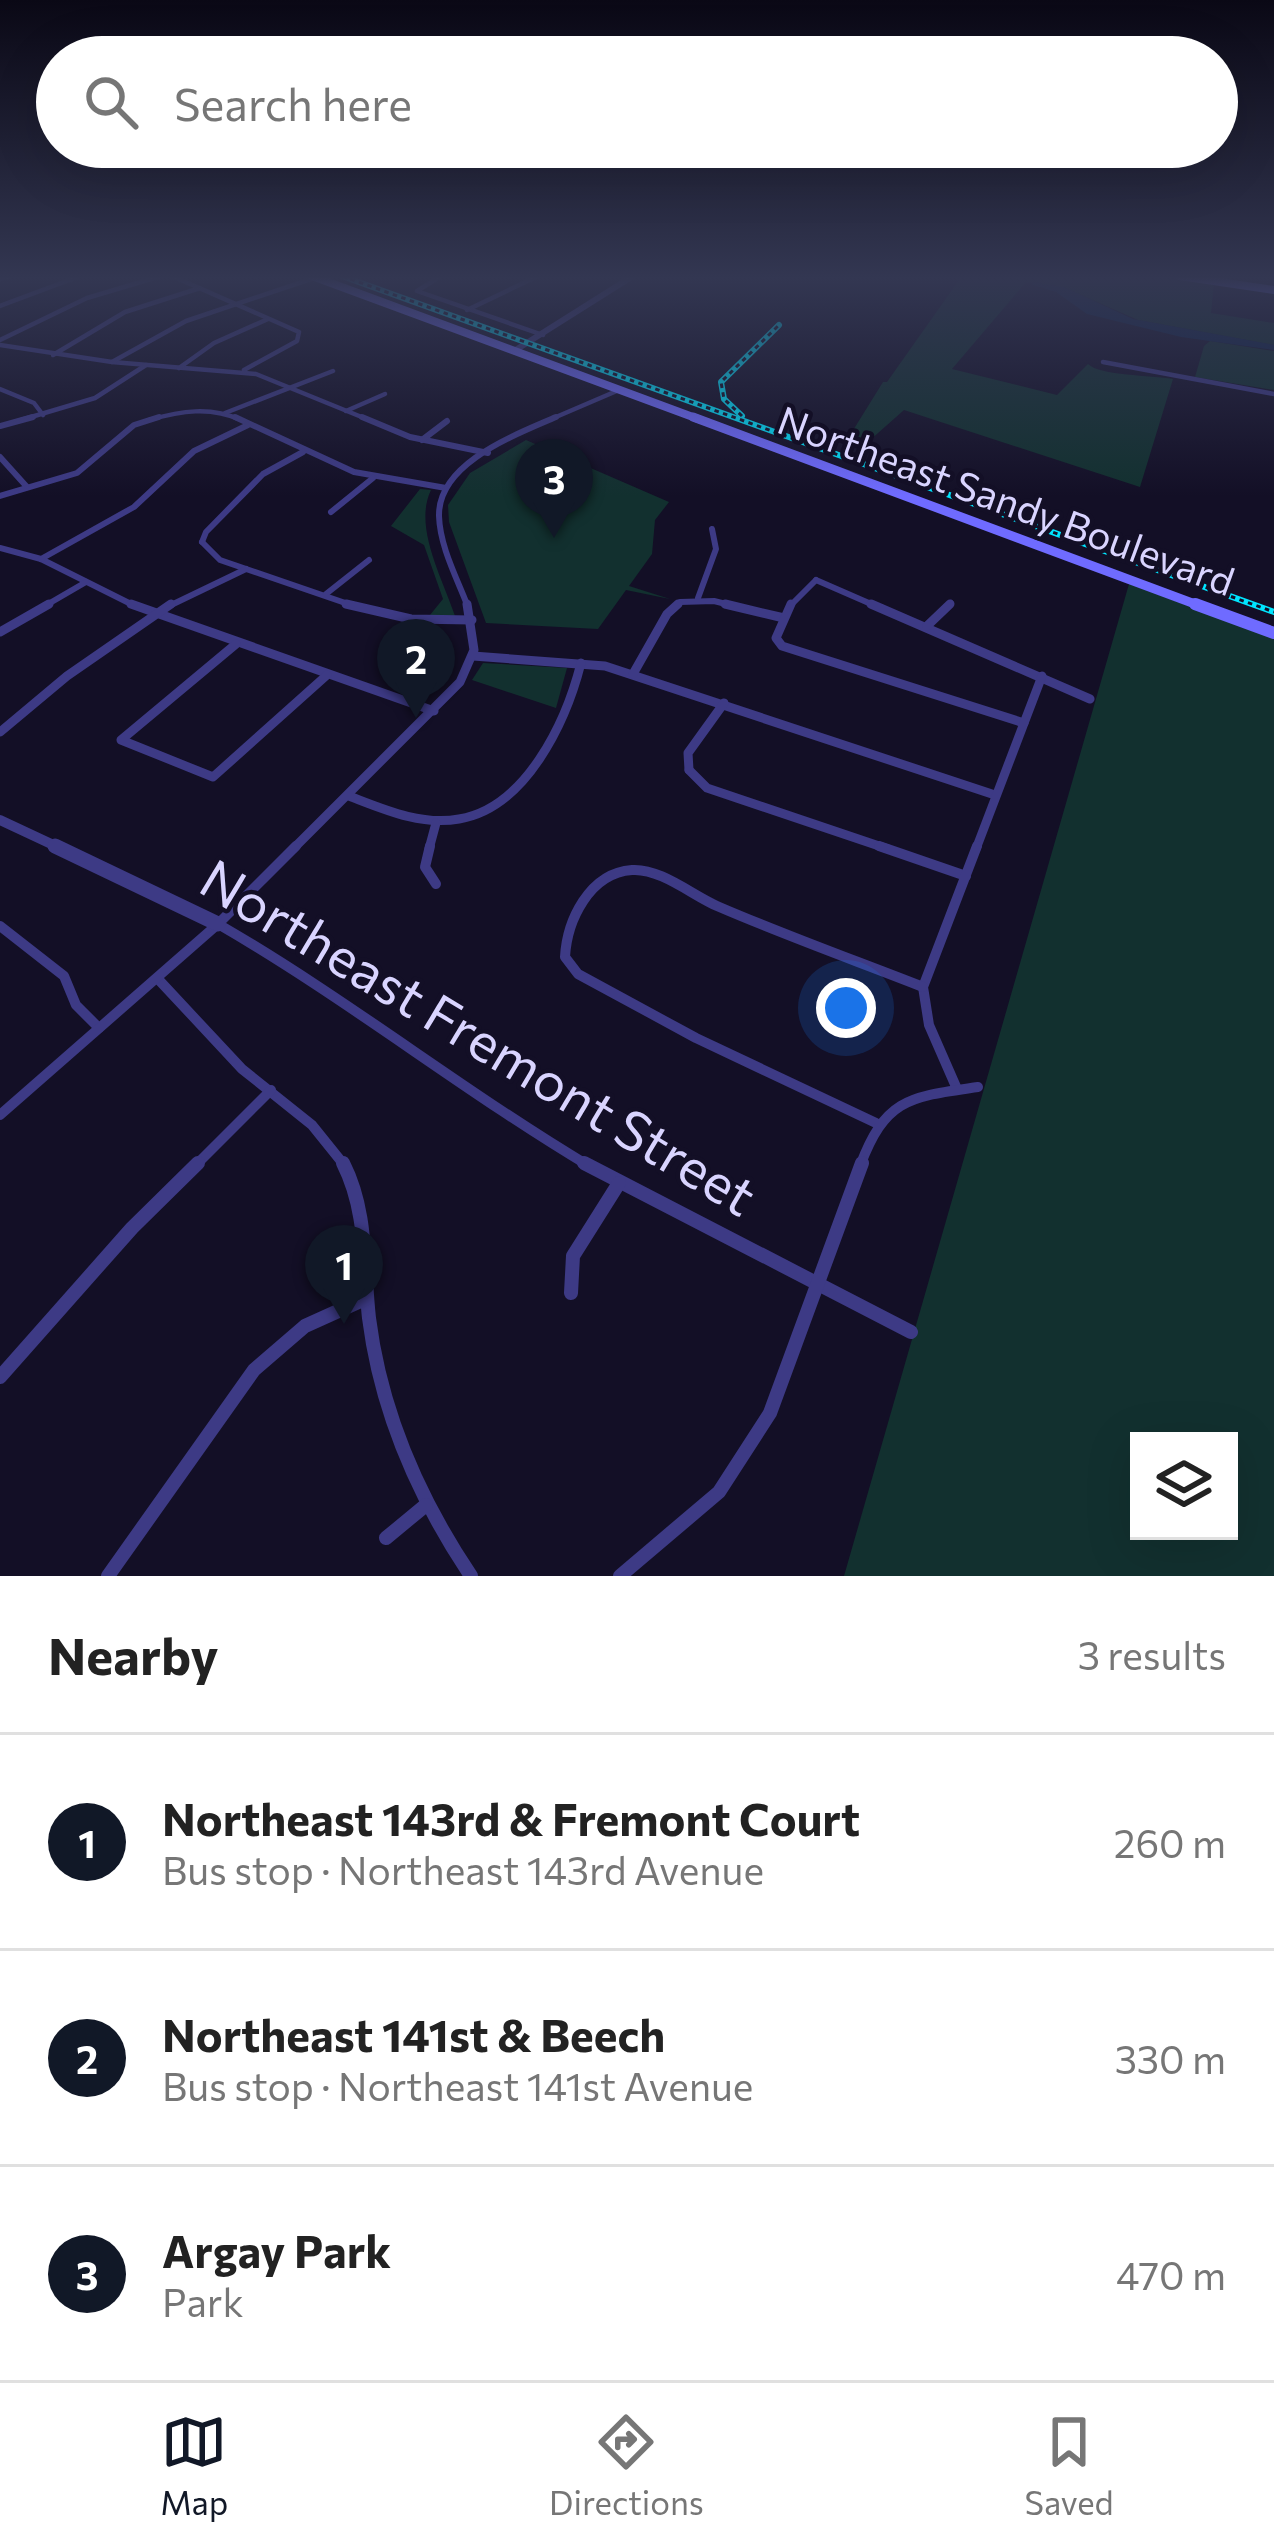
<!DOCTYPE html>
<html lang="en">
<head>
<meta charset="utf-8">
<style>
	:root { --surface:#fff; --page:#f6f6f6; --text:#222; --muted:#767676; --line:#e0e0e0; --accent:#111827 }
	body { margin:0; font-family:Commissioner,sans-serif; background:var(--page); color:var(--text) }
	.controls { position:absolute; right:36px; bottom:36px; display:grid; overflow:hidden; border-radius:0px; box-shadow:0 12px 48px #0002 }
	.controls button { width:108px; height:108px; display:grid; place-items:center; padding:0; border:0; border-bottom:3px solid var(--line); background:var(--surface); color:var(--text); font:60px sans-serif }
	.you { position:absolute; left:846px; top:1008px; width:42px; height:42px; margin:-30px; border:9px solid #fff; border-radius:50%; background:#1a73e8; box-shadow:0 0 0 18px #1a73e833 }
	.badge { display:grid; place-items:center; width:78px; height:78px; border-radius:50%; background:var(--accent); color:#fff; font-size:39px; font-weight:700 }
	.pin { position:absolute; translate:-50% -99px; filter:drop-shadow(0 3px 6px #0008) }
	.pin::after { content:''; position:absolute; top:63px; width:42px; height:36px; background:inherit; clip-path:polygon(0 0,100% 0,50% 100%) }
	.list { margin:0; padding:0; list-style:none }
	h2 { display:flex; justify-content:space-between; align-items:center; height:156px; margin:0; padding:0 48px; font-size:51px }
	h2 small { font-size:39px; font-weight:400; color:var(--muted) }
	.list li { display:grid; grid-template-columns:78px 1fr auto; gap:36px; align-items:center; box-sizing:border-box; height:216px; padding:0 48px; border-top:3px solid var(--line) }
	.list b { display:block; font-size:45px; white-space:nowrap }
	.list p { margin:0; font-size:39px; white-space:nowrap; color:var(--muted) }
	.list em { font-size:39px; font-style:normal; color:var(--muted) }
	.icon { flex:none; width:66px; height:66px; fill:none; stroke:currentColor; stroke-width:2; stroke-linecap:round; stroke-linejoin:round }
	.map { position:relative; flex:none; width:1274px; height:1576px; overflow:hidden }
	.search { position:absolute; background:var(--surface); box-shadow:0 12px 48px #0002; left:36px; right:36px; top:36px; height:132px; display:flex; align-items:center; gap:30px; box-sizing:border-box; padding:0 42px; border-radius:66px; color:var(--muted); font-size:45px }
	.sheet { height:804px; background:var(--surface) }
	nav { display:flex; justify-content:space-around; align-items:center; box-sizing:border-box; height:168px; border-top:3px solid var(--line); background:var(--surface); font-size:33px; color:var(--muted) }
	nav a { display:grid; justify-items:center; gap:6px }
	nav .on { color:var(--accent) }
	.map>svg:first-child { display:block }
	.green { fill:#12302f; fill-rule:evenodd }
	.water { fill:#0c2248 }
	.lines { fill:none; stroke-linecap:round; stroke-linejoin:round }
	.minor-far4 { stroke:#3d3a85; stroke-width:4.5 }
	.minor-far3 { stroke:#3d3a85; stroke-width:6 }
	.minor-far2 { stroke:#3d3a85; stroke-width:9 }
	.minor-far1 { stroke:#3d3a85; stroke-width:10 }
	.minor { stroke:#3d3a85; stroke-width:14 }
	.tertiary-far2 { stroke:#3d3a85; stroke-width:6 }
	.tertiary-far1 { stroke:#3d3a85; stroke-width:10 }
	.tertiary { stroke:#3d3a85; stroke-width:15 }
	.secondary-far2 { stroke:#6f6bff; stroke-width:8 }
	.secondary-far1 { stroke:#6f6bff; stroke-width:9 }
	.secondary { stroke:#6f6bff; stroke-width:12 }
	.rail-casing { stroke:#00e5ff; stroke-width:6 }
	.rail { stroke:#130f26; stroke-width:3; stroke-dasharray:4.5; stroke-linecap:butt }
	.labels { text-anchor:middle; stroke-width:9; stroke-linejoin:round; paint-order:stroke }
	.far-street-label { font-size:39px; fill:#d9d4ff; stroke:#130f26 }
	.near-street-label { font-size:54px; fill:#d9d4ff; stroke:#130f26 }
</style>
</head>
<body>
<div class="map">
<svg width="1274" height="1576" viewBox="0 0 1274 1576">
	<rect width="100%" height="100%" fill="#130f26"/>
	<g class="green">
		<path d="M 948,276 L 1171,276 L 1214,283 L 1211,313 L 1274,323 L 1274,345 L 1138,320 L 1063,287 L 1026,282 L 952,369 L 1057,395 L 1088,364 C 1100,376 1151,375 1173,379 L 1140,487 L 904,410 L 860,449 L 851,446 L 852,432 L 883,382 L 887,382 L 959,280 Z"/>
		<polygon points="1210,341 1274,351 1274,390 1195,377 1204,346"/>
		<polygon points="526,440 669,502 655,520 652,554 629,586 670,599 626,590 598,629 486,623 449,522 448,505 470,473"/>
		<path d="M 420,489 L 431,490 C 413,527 443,579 455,616 L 430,615 L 443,599 L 424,545 L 391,526 Z"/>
		<path d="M 1129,584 L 1274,638 L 1274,1576 L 844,1576 ZM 1139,1441 L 1229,1441 L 1229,1531 L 1139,1531 Z"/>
		<polygon points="483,663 567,668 556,708 472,680"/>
	</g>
	<polygon class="water" points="1034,282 1064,287 1133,319 1264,343 1274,345 1274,350 1181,337 1087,314 1056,292 1030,284"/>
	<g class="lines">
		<g class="minor-far4">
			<polyline points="172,276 299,332 297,341 244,370"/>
			<polyline points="441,276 417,291 543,335"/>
			<polyline points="0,279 10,276"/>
			<polyline points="0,306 80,276"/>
			<polyline points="467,310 538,276"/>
			<polyline points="0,340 87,298 161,276"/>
			<polyline points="0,345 112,362 256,374 369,420"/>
			<polyline points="53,355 125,312 200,288"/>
			<polyline points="112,362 186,321 317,277"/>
			<polyline points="1103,362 1274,394"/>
			<polyline points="179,368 214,343 268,319"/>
			<polyline points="0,389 34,403 43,415"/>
			<polyline points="346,411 385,394"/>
			<polyline points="225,413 333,371"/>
			<polyline points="21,420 95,398 146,365"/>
			<path d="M 149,420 C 181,411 210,406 241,420"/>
			<polyline points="549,420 619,390"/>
		</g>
		<g class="minor-far3">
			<polyline points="235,417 354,472 446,488"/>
			<polyline points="362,417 410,437 488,453"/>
			<polyline points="0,426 33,417"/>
			<polyline points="422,440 447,421"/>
			<polyline points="0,457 27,487"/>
			<polyline points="0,496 77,473 134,425 159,417"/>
			<polyline points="331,512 373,478"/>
			<polyline points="202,542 220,560 357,607"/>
			<polyline points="202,542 206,532 263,474 303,452"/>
			<polyline points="0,548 41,559 137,607"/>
			<polyline points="41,559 134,507 194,451 248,425"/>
			<polyline points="816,580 878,607"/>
			<polyline points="326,594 369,560"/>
			<polyline points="698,598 716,549 712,529"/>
			<polyline points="43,607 86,582"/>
			<polyline points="167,607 246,569"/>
			<path d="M 468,607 C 457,578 440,547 439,516 C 438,463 515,435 556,417"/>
			<polyline points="675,607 680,602 714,601 738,607"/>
			<polyline points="789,607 816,580"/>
			<polyline points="947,607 951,603"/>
		</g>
		<g class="minor-far2">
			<polyline points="131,604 434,711"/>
			<polyline points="346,604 411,619 472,620"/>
			<polyline points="725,604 784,618"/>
			<polyline points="791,604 776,638 782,646 1024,723"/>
			<polyline points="871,604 1090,699"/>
			<polyline points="927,626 950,604"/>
			<polyline points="0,632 49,604"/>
			<polyline points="236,644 121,740 213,777 327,675"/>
			<polyline points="473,656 605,666 995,795"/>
			<polyline points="633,674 667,614 678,604"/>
			<polyline points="0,732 67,676 171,604"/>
			<polyline points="689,770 707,788 888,849"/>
			<polyline points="689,770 688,753 724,703"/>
			<path d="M 349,796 C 383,809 421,826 459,819 C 526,808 566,722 581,663"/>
			<polyline points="293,849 460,682 474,650 467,604"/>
			<polyline points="429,849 436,823"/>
			<polyline points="976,849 1042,676"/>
		</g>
		<g class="minor-far1">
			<polyline points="430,846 425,867 436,884"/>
			<polyline points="879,846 966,876"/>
			<path d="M 218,924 C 346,998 462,1090 589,1166"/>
			<polyline points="0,926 64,976 76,1005 99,1028"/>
			<polyline points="158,979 242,1069 312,1125 345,1166"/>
			<polyline points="957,1089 929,1025 923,987 977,846"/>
			<polyline points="0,1115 218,924 296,846"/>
			<path d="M 876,1123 L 696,1038 L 578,974 L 565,957 C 567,921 589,873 632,870 C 660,868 692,895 717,906 C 784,935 854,960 923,987"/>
			<polyline points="195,1166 271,1090"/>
			<path d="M 860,1166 C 886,1097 910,1097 978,1087"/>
		</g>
		<g class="minor">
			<path d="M 343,1163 C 368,1212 363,1265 369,1318 C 381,1413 418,1497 471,1576"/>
			<polyline points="584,1163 911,1332"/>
			<polyline points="571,1293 573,1256 619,1183"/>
			<polyline points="0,1377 132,1228 198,1163"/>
			<polyline points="386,1538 426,1505"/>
			<polyline points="108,1576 254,1370 305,1326 367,1298"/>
			<polyline points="620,1576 719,1492 770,1413 862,1163"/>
		</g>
		<polyline class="tertiary-far2" points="514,351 633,276"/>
		<polyline class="tertiary-far1" points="0,820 62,849"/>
		<polyline class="tertiary" points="55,846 218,924"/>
		<g class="secondary-far2">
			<polyline points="312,276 701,420"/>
			<polyline points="1180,276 1274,290"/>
		</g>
		<polyline class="secondary-far1" points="693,417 1203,607"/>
		<polyline class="secondary" points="1195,604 1274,633"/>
		<defs>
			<g id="rail">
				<polyline points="342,276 1274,612"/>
				<polyline points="742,416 724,399 721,382 779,325"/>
			</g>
		</defs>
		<use href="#rail" class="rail-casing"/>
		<use href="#rail" class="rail"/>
	</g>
	<linearGradient id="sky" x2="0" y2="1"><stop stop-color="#0a0815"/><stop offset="0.56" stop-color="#333752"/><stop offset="1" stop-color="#333752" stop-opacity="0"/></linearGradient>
	<rect width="1274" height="496" fill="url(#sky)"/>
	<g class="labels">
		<g class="far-street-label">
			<text transform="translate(1006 501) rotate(20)" y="14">Northeast Sandy Boulevard</text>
		</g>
		<g class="near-street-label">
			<text transform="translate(478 1038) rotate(31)" y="19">Northeast Fremont Street</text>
		</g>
	</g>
</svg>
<div class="controls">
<button><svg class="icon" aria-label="layers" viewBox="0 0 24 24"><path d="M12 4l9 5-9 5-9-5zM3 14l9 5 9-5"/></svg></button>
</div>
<div class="you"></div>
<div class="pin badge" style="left:344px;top:1324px">1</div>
<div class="pin badge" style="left:416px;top:718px">2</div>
<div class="pin badge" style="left:554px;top:538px">3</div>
<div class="search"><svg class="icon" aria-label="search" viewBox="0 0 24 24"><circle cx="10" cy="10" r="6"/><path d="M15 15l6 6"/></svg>Search here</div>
</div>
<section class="sheet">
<h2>Nearby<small>3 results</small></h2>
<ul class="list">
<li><span class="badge">1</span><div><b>Northeast 143rd &amp; Fremont Court</b><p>Bus stop · Northeast 143rd Avenue</p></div><em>260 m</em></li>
<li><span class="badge">2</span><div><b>Northeast 141st &amp; Beech</b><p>Bus stop · Northeast 141st Avenue</p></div><em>330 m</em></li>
<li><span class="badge">3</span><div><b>Argay Park</b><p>Park</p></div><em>470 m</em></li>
</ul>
</section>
<nav>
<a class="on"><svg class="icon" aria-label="map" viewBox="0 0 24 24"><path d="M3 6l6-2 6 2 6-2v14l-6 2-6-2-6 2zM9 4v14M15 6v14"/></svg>Map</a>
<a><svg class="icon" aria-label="directions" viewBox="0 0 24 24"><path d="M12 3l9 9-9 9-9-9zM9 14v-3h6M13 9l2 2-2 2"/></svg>Directions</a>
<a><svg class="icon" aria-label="saved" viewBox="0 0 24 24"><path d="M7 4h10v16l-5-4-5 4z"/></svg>Saved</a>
</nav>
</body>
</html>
